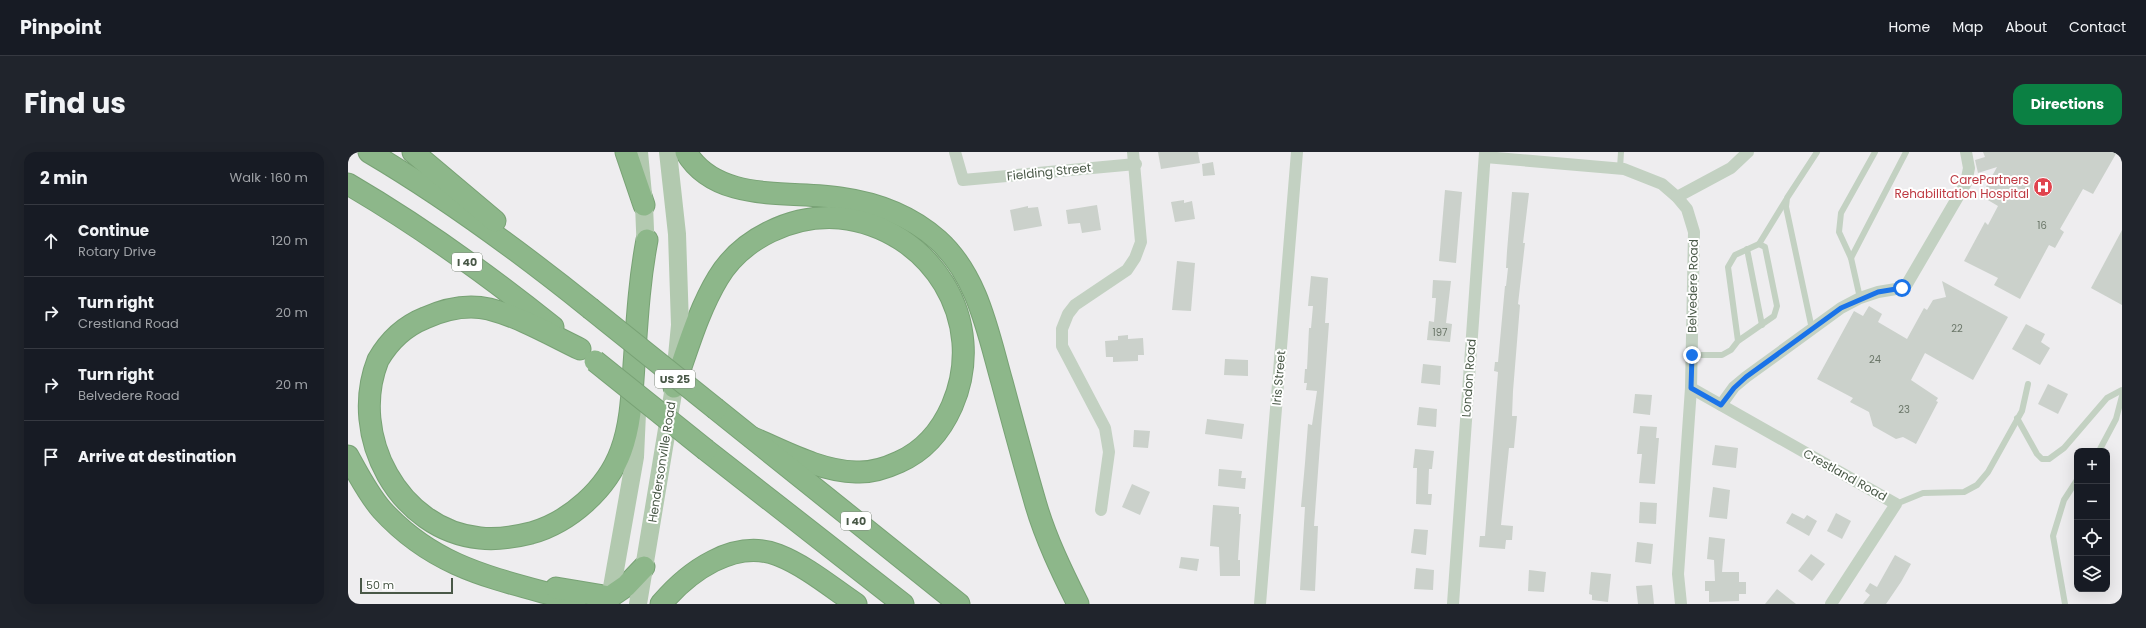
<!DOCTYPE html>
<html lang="en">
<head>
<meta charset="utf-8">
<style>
	:root { --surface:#171b24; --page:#20242c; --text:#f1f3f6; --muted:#9ea1a6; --line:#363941; --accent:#0b8043 }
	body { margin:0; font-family:Poppins,sans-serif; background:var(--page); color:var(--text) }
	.controls { position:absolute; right:12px; bottom:12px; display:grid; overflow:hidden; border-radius:8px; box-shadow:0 4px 16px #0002 }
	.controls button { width:36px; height:36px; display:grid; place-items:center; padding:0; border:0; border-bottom:1px solid var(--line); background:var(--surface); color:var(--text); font:20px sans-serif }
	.scale { position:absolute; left:12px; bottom:10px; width:93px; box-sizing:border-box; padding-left:4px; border:2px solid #495847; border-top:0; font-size:11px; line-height:14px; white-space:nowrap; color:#495847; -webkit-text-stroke:3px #fff; paint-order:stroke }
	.stop { position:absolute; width:12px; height:12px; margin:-9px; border:3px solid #1a73e8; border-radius:50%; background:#fff }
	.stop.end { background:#1a73e8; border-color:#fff; box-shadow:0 1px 4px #0008 }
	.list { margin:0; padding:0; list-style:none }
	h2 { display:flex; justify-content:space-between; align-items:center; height:52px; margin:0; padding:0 16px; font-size:17px }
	h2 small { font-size:13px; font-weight:400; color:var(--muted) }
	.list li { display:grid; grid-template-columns:26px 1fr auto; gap:12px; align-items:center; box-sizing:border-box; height:72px; padding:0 16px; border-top:1px solid var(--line) }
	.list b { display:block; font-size:15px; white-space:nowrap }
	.list p { margin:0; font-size:13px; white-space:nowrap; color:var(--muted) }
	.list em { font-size:13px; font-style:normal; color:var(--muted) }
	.icon { flex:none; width:22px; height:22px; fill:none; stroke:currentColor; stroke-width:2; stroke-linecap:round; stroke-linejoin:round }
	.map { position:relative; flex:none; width:1774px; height:452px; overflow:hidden; border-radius:12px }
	header { display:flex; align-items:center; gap:24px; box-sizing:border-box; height:56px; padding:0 20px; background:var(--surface); border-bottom:1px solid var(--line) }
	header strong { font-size:19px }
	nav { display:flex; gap:22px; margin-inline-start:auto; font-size:14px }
	.intro { display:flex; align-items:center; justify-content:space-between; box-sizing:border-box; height:96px; padding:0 24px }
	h1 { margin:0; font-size:28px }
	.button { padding:10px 18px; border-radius:12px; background:var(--accent); color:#fff; font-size:14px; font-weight:700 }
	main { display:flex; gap:24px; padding:0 24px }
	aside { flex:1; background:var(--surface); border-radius:12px; box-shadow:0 4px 16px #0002 }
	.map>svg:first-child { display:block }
	.building { fill:#cbd1cb }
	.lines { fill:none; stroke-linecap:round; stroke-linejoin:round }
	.motorway-casing { stroke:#78a275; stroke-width:23 }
	.service { stroke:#c3d1c2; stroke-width:6 }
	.minor { stroke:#c3d1c2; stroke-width:12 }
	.primary { stroke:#b2c9af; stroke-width:18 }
	.motorway { stroke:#8db78a; stroke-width:21 }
	.motorway-bridge-casing { stroke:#78a275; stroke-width:23; stroke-linecap:butt }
	.motorway-bridge { stroke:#8db78a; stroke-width:21 }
	.route { stroke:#1a73e8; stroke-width:5 }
	.labels { text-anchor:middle; stroke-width:4; stroke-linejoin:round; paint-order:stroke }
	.number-label { font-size:10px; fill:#6a7668 }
	.shield { fill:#fff; stroke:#808a7e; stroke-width:1 }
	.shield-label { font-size:11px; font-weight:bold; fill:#495847 }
	.street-label { font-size:12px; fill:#495847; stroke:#fff }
	.health-label { font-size:12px; fill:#be3a42; stroke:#fff; text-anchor:end }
</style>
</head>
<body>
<header>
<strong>Pinpoint</strong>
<nav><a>Home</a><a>Map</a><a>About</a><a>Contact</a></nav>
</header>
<div class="intro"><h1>Find us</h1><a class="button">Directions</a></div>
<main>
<aside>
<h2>2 min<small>Walk · 160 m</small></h2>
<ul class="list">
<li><svg class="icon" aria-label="ahead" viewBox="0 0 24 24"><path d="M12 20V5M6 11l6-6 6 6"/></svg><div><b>Continue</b><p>Rotary Drive</p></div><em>120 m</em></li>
<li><svg class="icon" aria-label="right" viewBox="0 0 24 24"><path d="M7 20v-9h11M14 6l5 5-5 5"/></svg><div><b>Turn right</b><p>Crestland Road</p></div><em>20 m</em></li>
<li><svg class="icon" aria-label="right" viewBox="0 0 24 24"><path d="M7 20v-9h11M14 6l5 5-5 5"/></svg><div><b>Turn right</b><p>Belvedere Road</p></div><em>20 m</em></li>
<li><svg class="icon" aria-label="arrive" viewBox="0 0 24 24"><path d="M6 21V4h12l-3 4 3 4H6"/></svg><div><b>Arrive at destination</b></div></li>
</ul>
</aside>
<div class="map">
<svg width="1774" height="452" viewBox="0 0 1774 452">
	<rect width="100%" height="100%" fill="#eeedef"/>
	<g class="building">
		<polygon points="810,0 850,0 852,11 813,17"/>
		<polygon points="1635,0 1769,0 1745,42 1735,37 1712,77 1716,80 1707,96 1701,93 1672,147 1646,133 1650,126 1616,109 1637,70 1640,73 1650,54 1633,44 1649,15 1630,21 1627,8 1637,5"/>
		<polygon points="865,10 867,23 855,24 854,12"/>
		<polygon points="1097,38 1114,40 1108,111 1091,109"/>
		<polygon points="1164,40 1181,41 1175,91 1177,91 1170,152 1172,153 1165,239 1164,264 1169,264 1166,296 1161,296 1153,373 1165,374 1164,388 1158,388 1157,397 1131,395 1132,384 1137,384 1150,220 1146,219 1147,210 1150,210 1157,134 1158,134 1160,116 1158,116 1159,99"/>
		<polygon points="836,48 836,51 844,49 847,67 827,70 823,50"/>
		<polygon points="749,53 753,78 734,81 732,71 720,72 718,58"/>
		<polygon points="680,54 680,56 690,55 694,74 666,79 662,58"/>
		<polygon points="1774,78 1774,153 1743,136"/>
		<polygon points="829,109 847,111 843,159 824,158"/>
		<polygon points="963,124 980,126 977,171 981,171 966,374 970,374 967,439 952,438 957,355 953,355 957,311 960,272 964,273 969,239 958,238 959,231 956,231 957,217 959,217 961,176 963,176 965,154 960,154"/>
		<polygon points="1085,128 1103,129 1098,171 1104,172 1102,190 1079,188 1081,169 1086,170 1088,146 1084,146"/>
		<polygon points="1594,129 1660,165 1625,228 1577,201 1563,228 1590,246 1588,249 1590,250 1568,292 1555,285 1548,287 1525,274 1521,260 1502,250 1505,246 1469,227 1506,159 1515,164 1521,154 1534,162 1530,170 1559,187 1576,156 1579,158 1585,148 1598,145"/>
		<polygon points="1678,172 1697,182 1693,190 1702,196 1692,213 1664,197"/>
		<polygon points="780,183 780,187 795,186 796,203 790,203 790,209 765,210 765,205 758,205 757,189 770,188 770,184"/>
		<polygon points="877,207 900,208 900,224 876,223"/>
		<polygon points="1075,212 1093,214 1092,233 1073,231"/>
		<polygon points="1700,232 1720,242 1710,262 1690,252"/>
		<polygon points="1287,242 1304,243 1302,263 1285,261"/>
		<polygon points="1071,255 1089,257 1088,275 1069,273"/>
		<polygon points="859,267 896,272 894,287 857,282"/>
		<polygon points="1292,274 1309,275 1308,286 1311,286 1307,332 1291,331 1294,302 1289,302"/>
		<polygon points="786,278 802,279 800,296 785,295"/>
		<polygon points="1367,293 1390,296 1388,316 1364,313"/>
		<polygon points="1067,297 1086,299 1084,317 1081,317 1080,342 1084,342 1083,353 1068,352 1069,316 1065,316"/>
		<polygon points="871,317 894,319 893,326 898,326 897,337 870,334"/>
		<polygon points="784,332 802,340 792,363 774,355"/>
		<polygon points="1365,335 1382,338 1379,367 1361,365"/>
		<polygon points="1292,350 1309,351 1308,372 1291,371"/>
		<polygon points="865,353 891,355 891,362 893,362 890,408 892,408 892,424 872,424 871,395 862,394"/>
		<polygon points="1444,361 1456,367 1459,363 1469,369 1461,384 1438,371"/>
		<polygon points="1488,361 1503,369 1494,387 1479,379"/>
		<polygon points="1066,377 1080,378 1078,403 1063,401"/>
		<polygon points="1361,385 1377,387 1374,420 1391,420 1391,430 1398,430 1398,442 1391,442 1391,449 1361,450 1361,439 1357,439 1357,429 1367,429 1366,408 1359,407"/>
		<polygon points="1289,390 1305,392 1303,412 1287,410"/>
		<polygon points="1463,402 1477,412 1464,429 1450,419"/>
		<polygon points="1547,403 1563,412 1553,430 1538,452 1515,452 1522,443 1517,439 1522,431 1529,435"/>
		<polygon points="833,405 851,407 849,419 831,416"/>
		<polygon points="1068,416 1086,418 1085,438 1066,437"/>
		<polygon points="1181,418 1198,420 1196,440 1180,439"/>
		<polygon points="1243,420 1263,422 1260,450 1244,448 1244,443 1241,442"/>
		<polygon points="1304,433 1306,452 1290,452 1288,434"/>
		<polygon points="1429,437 1448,452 1417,452"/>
	</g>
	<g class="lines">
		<defs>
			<g id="motorway">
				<path d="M 21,0 C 99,46 171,99 242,156"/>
				<polyline points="65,0 147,69"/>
				<polyline points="278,0 296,53"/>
				<path d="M 338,0 C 369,52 443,38 493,46 C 529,51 563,64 590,88 C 630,124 640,181 654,230 C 665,271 676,312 688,353 C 698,387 714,420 730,452"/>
				<path d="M 0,32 C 72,74 140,123 205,175"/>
				<path d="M 232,197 C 203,183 172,165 141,157 C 119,152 97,157 77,166 C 57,174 41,189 30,208 C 0,284 51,378 132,386 C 149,388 167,385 183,381 C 222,370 259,337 273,299 C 283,272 284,242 286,213 C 289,171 291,130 299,88"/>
				<path d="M 326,235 C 339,199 350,159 370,126 C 394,86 445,62 492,66 C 583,76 641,169 604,254 C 593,279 576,299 551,310 C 538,316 523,321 508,320 C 472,319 438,300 405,286"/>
				<polyline points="368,257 611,452"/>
				<polyline points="358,298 555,452"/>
				<path d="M 0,304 C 10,322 20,342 34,358 C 87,416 145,426 217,446 L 227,452"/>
				<polyline points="208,436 262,445 278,434 296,415"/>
				<path d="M 313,452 C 340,420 386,386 430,403 C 458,414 483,435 508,452"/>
			</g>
		</defs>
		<use href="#motorway" class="motorway-casing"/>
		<g class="service">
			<polyline points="1272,16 1273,0"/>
			<polyline points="1411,92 1438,48"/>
			<polyline points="1399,97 1414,173"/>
			<polyline points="1503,106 1558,0"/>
			<polyline points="1512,146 1503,106 1491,80 1493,61 1527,0"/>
			<polyline points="1464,177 1438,55 1439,46 1469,0"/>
			<polyline points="1344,203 1374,203 1383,198 1390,189 1426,164 1429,154 1417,95 1411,92 1387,103 1380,115 1390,189"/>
			<polyline points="1669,266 1689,302 1694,307 1701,307 1716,296 1759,246 1774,238"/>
			<polyline points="1751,299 1768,267 1774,244"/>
			<polyline points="1548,352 1575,341 1616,340 1629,333 1640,320 1674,259 1680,232"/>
			<polyline points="1717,452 1705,384 1716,348 1729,328"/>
		</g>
		<g class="minor">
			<polyline points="607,0 615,28 788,12"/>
			<polyline points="1137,5 1276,17 1314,32 1329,45 1339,57 1346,80 1343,236 1330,422 1333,452"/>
			<polyline points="1329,45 1383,16 1400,0"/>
			<polyline points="1343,236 1548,352 1483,452"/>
			<polyline points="1373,253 1386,235 1398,225 1493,156 1512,146 1530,140 1554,136 1559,132 1618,31 1621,16 1618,0"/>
			<polyline points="753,358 761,300 757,276 714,194 714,177 720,162 727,153 779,118 787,106 793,90 785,0"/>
			<polyline points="912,452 949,0"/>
			<polyline points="1105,452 1137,0"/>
		</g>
		<g class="primary">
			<polyline points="291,0 296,53 298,102"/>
			<polyline points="261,452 287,305 289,261"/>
			<polyline points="290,452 326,235 332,173 329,82 320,0"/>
		</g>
		<use href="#motorway" class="motorway"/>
		<defs>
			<g id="motorway-bridge">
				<polyline points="242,156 368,257"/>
				<polyline points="247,209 358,298"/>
			</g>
		</defs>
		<use href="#motorway-bridge" class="motorway-bridge-casing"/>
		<use href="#motorway-bridge" class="motorway-bridge"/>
	</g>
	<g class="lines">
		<polyline class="route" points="1344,203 1343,236 1373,253 1386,236 1398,225 1493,156 1530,140 1554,136"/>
	</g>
	<defs>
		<symbol id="hospital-disc" viewBox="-11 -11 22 22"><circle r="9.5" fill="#e0444e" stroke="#fff"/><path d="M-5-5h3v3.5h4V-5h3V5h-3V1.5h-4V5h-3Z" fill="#fff"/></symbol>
	</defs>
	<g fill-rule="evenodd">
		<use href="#hospital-disc" x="1684" y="24" width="22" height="22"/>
	</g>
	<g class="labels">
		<g class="number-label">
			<text x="1694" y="77">16</text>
			<text x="1609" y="180">22</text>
			<text x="1092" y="184">197</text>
			<text x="1527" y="211">24</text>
			<text x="1556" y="261">23</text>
		</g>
		<g class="shield">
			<rect x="104" y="101" width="30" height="18" rx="3"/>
			<rect x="307" y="218" width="40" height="18" rx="3"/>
			<rect x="493" y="360" width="30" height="18" rx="3"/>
		</g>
		<g class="shield-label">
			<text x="119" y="114">I 40</text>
			<text x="327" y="231">US 25</text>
			<text x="508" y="373">I 40</text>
		</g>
		<g class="street-label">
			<text transform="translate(701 20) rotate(-6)" y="4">Fielding Street</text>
			<text transform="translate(1345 134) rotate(-89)" y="4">Belvedere Road</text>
			<text transform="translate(931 226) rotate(-85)" y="4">Iris Street</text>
			<text transform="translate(1121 226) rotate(-86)" y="4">London Road</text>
			<text transform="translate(314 310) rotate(-81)" y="4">Hendersonville Road</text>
			<text transform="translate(1497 323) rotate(29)" y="4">Crestland Road</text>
		</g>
		<g class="health-label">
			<text x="1681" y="32">CarePartners<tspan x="1681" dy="14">Rehabilitation Hospital</tspan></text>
		</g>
	</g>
</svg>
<div class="controls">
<button>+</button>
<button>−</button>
<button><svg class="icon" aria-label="locate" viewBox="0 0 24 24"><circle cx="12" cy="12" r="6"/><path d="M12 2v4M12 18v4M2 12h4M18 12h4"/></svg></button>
<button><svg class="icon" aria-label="layers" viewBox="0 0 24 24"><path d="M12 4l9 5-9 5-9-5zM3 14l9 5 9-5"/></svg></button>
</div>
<div class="scale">50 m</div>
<div class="stop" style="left:1554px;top:136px"></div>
<div class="stop end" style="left:1344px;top:203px"></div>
</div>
</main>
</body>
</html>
